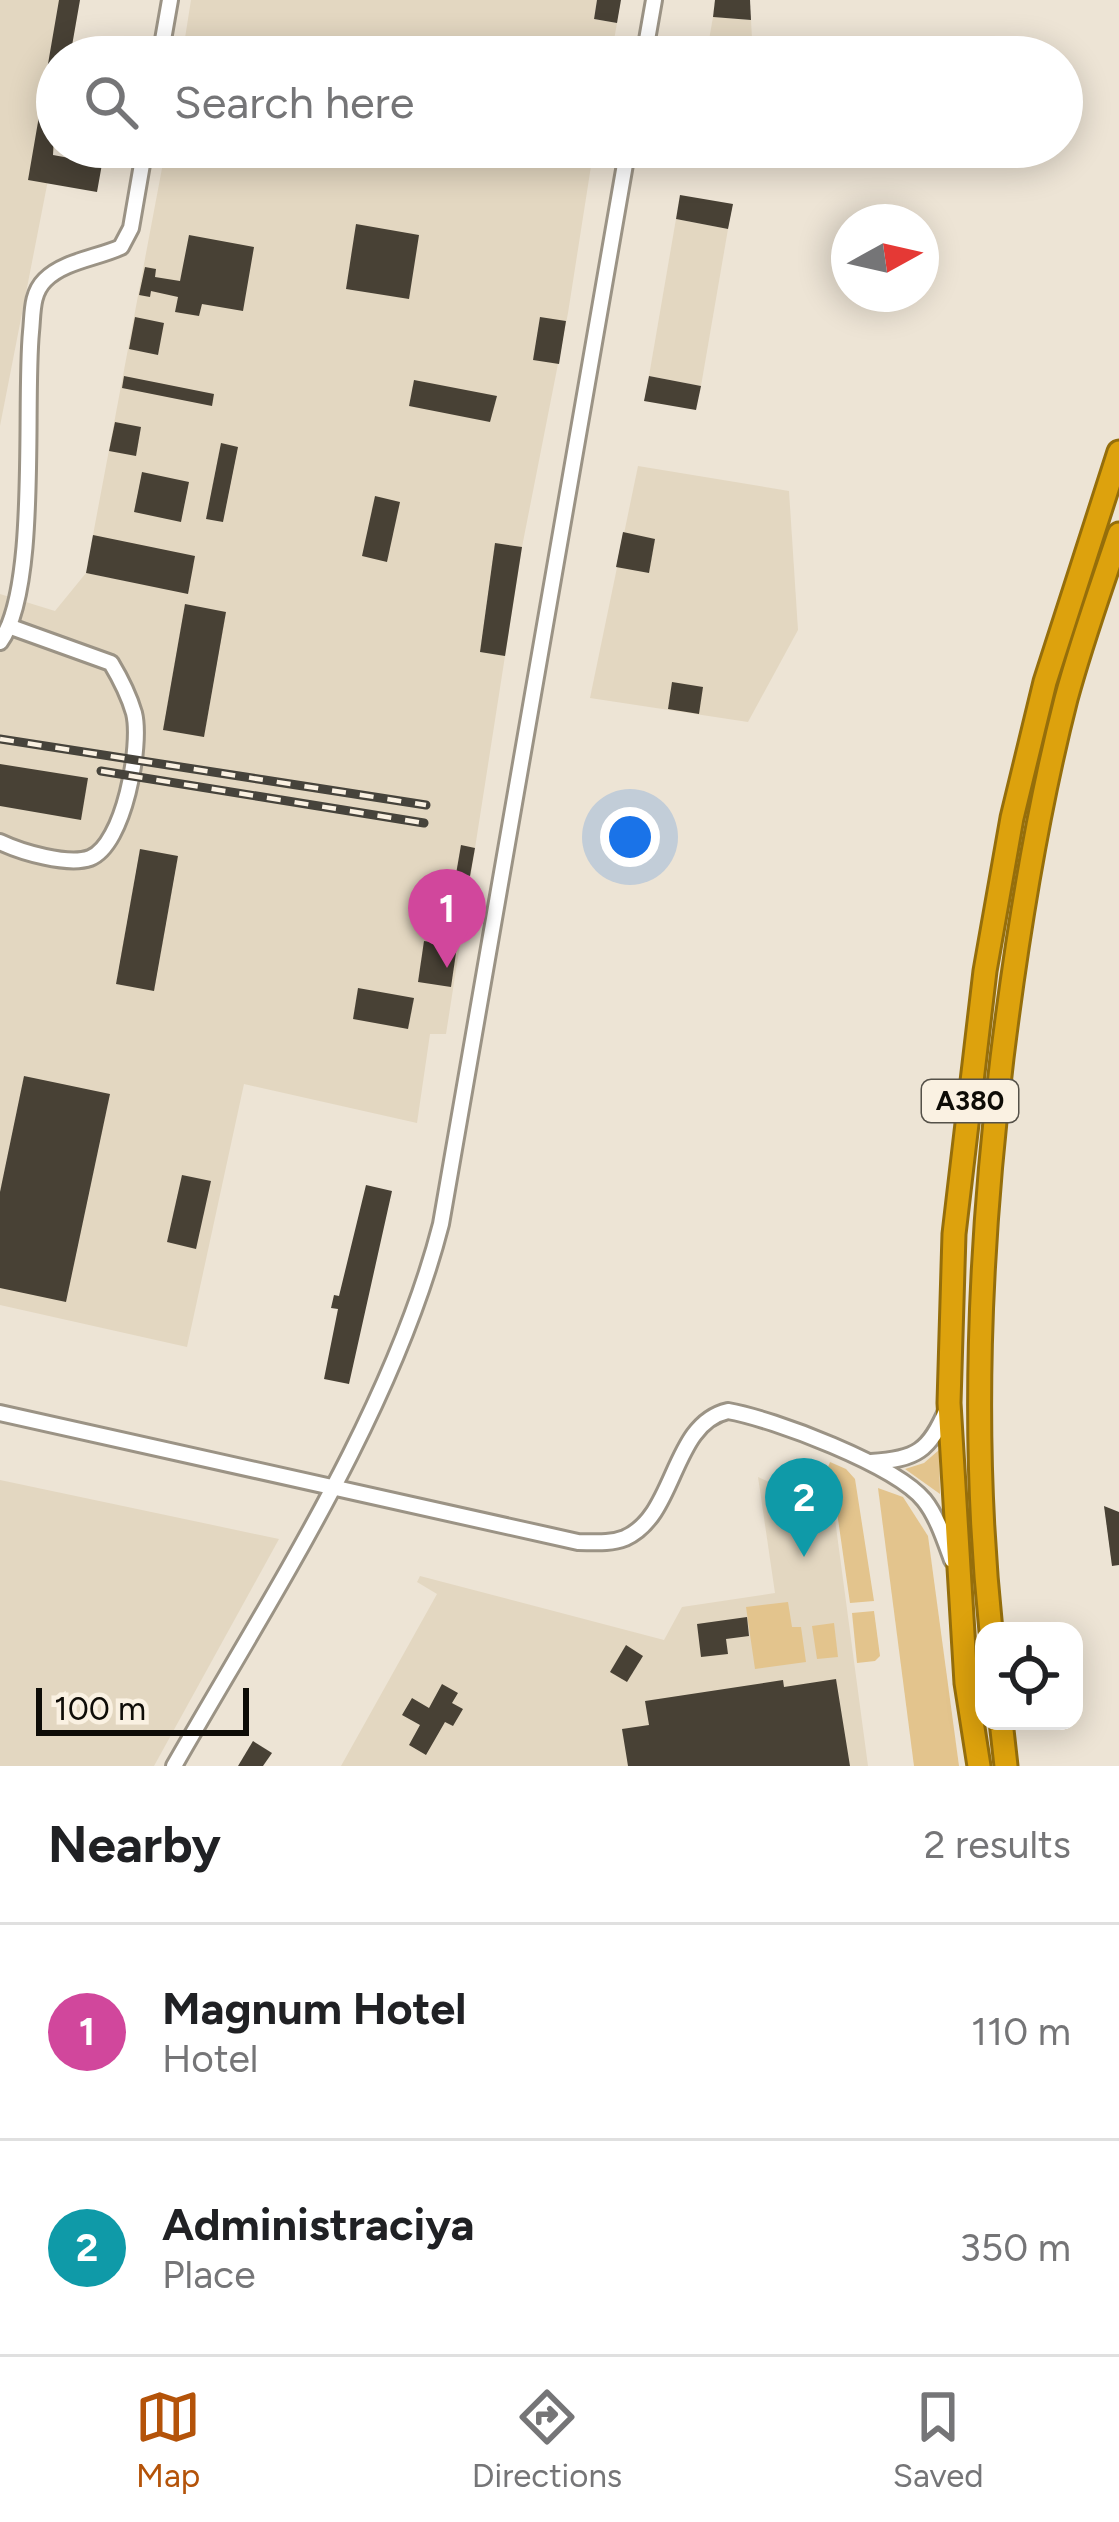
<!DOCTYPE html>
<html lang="en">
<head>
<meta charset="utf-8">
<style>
	:root { --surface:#fff; --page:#f6f6f6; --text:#202124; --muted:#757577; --line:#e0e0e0; --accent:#b45309 }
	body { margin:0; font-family:Figtree,sans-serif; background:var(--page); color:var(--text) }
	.controls { position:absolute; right:36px; bottom:36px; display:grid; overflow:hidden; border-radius:24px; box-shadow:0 6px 30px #0003 }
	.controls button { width:108px; height:108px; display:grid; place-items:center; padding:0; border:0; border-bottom:3px solid var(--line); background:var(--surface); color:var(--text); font:60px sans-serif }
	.compass { position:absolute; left:831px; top:204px; width:108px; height:108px; border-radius:50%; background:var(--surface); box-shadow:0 6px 30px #0003; rotate:82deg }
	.scale { position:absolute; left:36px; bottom:30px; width:213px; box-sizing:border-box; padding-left:12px; border:6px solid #0e0c07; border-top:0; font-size:33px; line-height:42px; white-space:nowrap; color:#0e0c07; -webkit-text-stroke:9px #faf1e2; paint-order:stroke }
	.you { position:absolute; left:630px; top:837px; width:42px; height:42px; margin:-30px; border:9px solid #fff; border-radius:50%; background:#1a73e8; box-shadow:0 0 0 18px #1a73e833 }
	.badge { display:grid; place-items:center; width:78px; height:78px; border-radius:50%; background:var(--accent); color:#fff; font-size:39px; font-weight:700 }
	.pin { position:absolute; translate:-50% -99px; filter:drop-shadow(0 3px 6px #0008) }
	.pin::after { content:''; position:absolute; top:63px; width:42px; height:36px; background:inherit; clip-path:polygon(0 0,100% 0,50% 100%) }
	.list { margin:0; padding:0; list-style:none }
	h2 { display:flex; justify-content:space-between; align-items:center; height:156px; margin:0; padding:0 48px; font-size:51px }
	h2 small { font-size:39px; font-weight:400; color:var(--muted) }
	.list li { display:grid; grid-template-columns:78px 1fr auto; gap:36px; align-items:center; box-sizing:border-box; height:216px; padding:0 48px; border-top:3px solid var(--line) }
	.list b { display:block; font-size:45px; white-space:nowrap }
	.list p { margin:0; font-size:39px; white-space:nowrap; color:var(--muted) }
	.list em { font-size:39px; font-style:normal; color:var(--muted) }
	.icon { flex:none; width:66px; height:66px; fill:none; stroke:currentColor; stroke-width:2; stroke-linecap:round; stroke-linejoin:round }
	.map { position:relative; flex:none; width:1119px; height:1766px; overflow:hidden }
	.search { position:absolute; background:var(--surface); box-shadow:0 6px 30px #0003; left:36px; right:36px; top:36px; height:132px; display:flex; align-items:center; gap:30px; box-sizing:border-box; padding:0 42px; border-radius:66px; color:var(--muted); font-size:45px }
	.sheet { height:588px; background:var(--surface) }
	nav { display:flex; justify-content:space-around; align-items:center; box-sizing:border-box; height:168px; border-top:3px solid var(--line); background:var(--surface); font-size:33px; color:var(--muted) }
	nav a { display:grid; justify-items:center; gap:6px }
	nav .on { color:var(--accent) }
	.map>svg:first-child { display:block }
	.built { fill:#e3d7c1 }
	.green { fill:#e3c48d }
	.building { fill:#484135 }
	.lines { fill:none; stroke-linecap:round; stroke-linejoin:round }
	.minor-casing { stroke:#9b9385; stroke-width:20 }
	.highway-casing { stroke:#956e0b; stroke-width:27 }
	.minor { stroke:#fff; stroke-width:14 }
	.highway { stroke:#dda20d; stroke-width:21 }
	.rail-casing { stroke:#46433b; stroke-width:9 }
	.rail { stroke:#faf1e2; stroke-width:4.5; stroke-dasharray:14; stroke-linecap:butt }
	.labels { text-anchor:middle; stroke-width:12; stroke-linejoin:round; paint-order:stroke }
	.shield { fill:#faf1e2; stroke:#555149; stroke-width:3 }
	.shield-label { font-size:27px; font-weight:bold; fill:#0e0c07 }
</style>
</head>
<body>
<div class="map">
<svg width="1119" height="1766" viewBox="0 0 1119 1766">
	<rect width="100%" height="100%" fill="#ede4d5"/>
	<g class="built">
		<polygon points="0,0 80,0 70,57 57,57 57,134 0,426"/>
		<polygon points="191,0 597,0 594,19 617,23 611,57 182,57"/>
		<polygon points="713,17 751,20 753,57 706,57"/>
		<polygon points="166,147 594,147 568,313 522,547 446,1034 430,1034 417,1123 244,1084 187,1347 0,1305 0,594 55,611 86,573 188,593 93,535"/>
		<polygon points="689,147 740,153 738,165 687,156"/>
		<polygon points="676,219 728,229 701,386 649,376"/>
		<polygon points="638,466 789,491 798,630 748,722 590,698"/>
		<polygon points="758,1477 834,1512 868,1766 341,1766 437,1594 417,1582 420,1576 664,1640 682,1607 775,1593"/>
		<polygon points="0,1480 279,1539 154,1766 0,1766"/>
	</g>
	<g class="green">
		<polygon points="939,1450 940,1494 905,1469 924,1463"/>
		<polygon points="830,1462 846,1469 855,1479 874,1601 850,1603 837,1512 815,1500"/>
		<polygon points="878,1488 903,1497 928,1536 959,1766 914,1766"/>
		<polygon points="788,1602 792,1627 801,1627 806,1662 755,1669 746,1607"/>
		<polygon points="874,1611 880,1656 875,1661 857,1663 852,1613"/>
		<polygon points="834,1623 838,1657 817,1659 812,1626"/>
	</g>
	<g class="building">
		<polygon points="59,0 80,0 70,57 57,57 53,155 102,164 97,192 28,180"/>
		<polygon points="597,0 621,0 617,23 594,19"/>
		<polygon points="715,0 750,0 751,20 713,17"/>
		<polygon points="486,147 575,147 569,168 486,153"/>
		<polygon points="680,195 733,204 728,229 676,219"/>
		<polygon points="356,224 419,235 409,299 346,289"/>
		<polygon points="189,235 254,247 243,311 202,304 199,316 175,312 178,297 151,291 150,297 139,295 145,267 156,269 155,277 180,281"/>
		<polygon points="135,317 164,323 158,355 129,349"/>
		<polygon points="540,317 566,321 559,364 533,360"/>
		<polygon points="124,376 214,394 212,406 122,388"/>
		<polygon points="649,376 701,386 696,410 644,401"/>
		<polygon points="414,380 497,396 490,422 409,406"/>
		<polygon points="115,422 141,427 136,456 109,451"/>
		<polygon points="221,443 238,447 223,522 206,519"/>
		<polygon points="142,472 189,482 181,522 134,512"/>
		<polygon points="375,496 400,502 387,562 362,556"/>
		<polygon points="623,532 655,539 649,573 616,567"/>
		<polygon points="93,535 195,556 188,594 86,573"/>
		<polygon points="495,543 522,547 505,656 480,652"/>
		<polygon points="185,604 226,612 204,737 163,730"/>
		<polygon points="672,682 703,687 699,714 668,709"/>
		<polygon points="0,764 88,778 81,820 0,806"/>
		<polygon points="461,845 475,848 470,876 456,874"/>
		<polygon points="140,849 178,856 154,991 116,984"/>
		<polygon points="424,941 457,946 451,987 418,982"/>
		<polygon points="358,988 414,998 408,1029 353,1019"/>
		<polygon points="24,1076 110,1094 66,1302 0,1288 0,1192"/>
		<polygon points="182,1175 211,1181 196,1249 167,1242"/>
		<polygon points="366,1185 392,1191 349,1384 324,1379 338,1309 331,1308 334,1295 339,1296"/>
		<polygon points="1104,1506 1119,1512 1119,1565 1112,1566"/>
		<polygon points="747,1617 749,1636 726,1639 728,1654 701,1657 697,1624"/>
		<polygon points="626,1645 643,1656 627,1682 610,1672"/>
		<polygon points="836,1679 850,1766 628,1766 622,1729 649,1725 645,1701 783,1680 784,1687"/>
		<polygon points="442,1684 458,1693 452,1703 463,1709 453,1726 445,1722 426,1755 409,1745 420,1725 402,1715 412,1698 429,1708"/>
		<polygon points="253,1741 272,1753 263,1766 238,1766"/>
	</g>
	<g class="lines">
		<defs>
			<g id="minor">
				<polyline points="160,57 170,0"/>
				<polyline points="644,57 654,0"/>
				<path d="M 0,642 C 39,589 24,405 31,332 C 33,313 31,294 45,280 C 64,261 97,258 121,247 L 131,228 L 145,147"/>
				<path d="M 0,842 C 21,852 68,866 90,858 C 124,845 142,745 134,713 C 129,696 120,678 111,663 L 11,627"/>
				<path d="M 0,1413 L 578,1542 C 593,1542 610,1544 625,1538 C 677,1515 671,1424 728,1411 C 774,1419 895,1465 924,1500 C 937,1516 945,1541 952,1560"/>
				<path d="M 871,1462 C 917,1459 929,1451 947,1409"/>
				<path d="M 174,1766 C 270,1598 393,1411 441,1224 L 628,147"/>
			</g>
			<g id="highway">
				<path d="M 991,1631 C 971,1439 979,1249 1002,1058 C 1017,937 1036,816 1066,699 C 1081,643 1101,588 1119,534"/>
				<polyline points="1001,1721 1006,1766"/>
				<polyline points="979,1766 966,1683 949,1403 954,1234 985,971 1012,818 1045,682 1119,452"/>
			</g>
		</defs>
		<use href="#minor" class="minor-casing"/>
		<use href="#highway" class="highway-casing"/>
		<use href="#minor" class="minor"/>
		<use href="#highway" class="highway"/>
		<defs>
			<g id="rail">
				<polyline points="0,739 426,805"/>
				<polyline points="101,771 424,823"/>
			</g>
		</defs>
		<use href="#rail" class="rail-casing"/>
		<use href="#rail" class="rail"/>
	</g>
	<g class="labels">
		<rect class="shield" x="922" y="1080" width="96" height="42" rx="9"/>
		<g class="shield-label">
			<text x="970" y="1110">A380</text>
		</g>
	</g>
</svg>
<div class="controls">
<button><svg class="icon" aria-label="locate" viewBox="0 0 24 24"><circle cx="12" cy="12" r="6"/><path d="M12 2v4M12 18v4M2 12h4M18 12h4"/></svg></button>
</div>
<svg class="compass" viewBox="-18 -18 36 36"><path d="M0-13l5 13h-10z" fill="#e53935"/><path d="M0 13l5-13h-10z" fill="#757577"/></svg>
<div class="scale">100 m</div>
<div class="you"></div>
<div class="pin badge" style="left:447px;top:968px;background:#d1479c">1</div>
<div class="pin badge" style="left:804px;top:1557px;background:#0f9aa8">2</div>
<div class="search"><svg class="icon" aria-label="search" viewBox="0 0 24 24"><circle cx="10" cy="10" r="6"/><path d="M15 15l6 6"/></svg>Search here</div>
</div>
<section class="sheet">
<h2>Nearby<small>2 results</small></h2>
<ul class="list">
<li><span class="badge" style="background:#d1479c">1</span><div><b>Magnum Hotel</b><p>Hotel</p></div><em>110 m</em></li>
<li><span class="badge" style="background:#0f9aa8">2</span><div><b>Administraciya</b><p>Place</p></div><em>350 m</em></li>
</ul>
</section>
<nav>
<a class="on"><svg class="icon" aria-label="map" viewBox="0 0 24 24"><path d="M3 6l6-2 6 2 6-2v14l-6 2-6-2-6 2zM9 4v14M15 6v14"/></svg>Map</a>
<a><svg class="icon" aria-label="directions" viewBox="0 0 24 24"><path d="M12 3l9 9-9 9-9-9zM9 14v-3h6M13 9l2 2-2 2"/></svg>Directions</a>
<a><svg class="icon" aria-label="saved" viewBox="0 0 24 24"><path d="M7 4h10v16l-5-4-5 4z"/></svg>Saved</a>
</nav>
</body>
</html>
